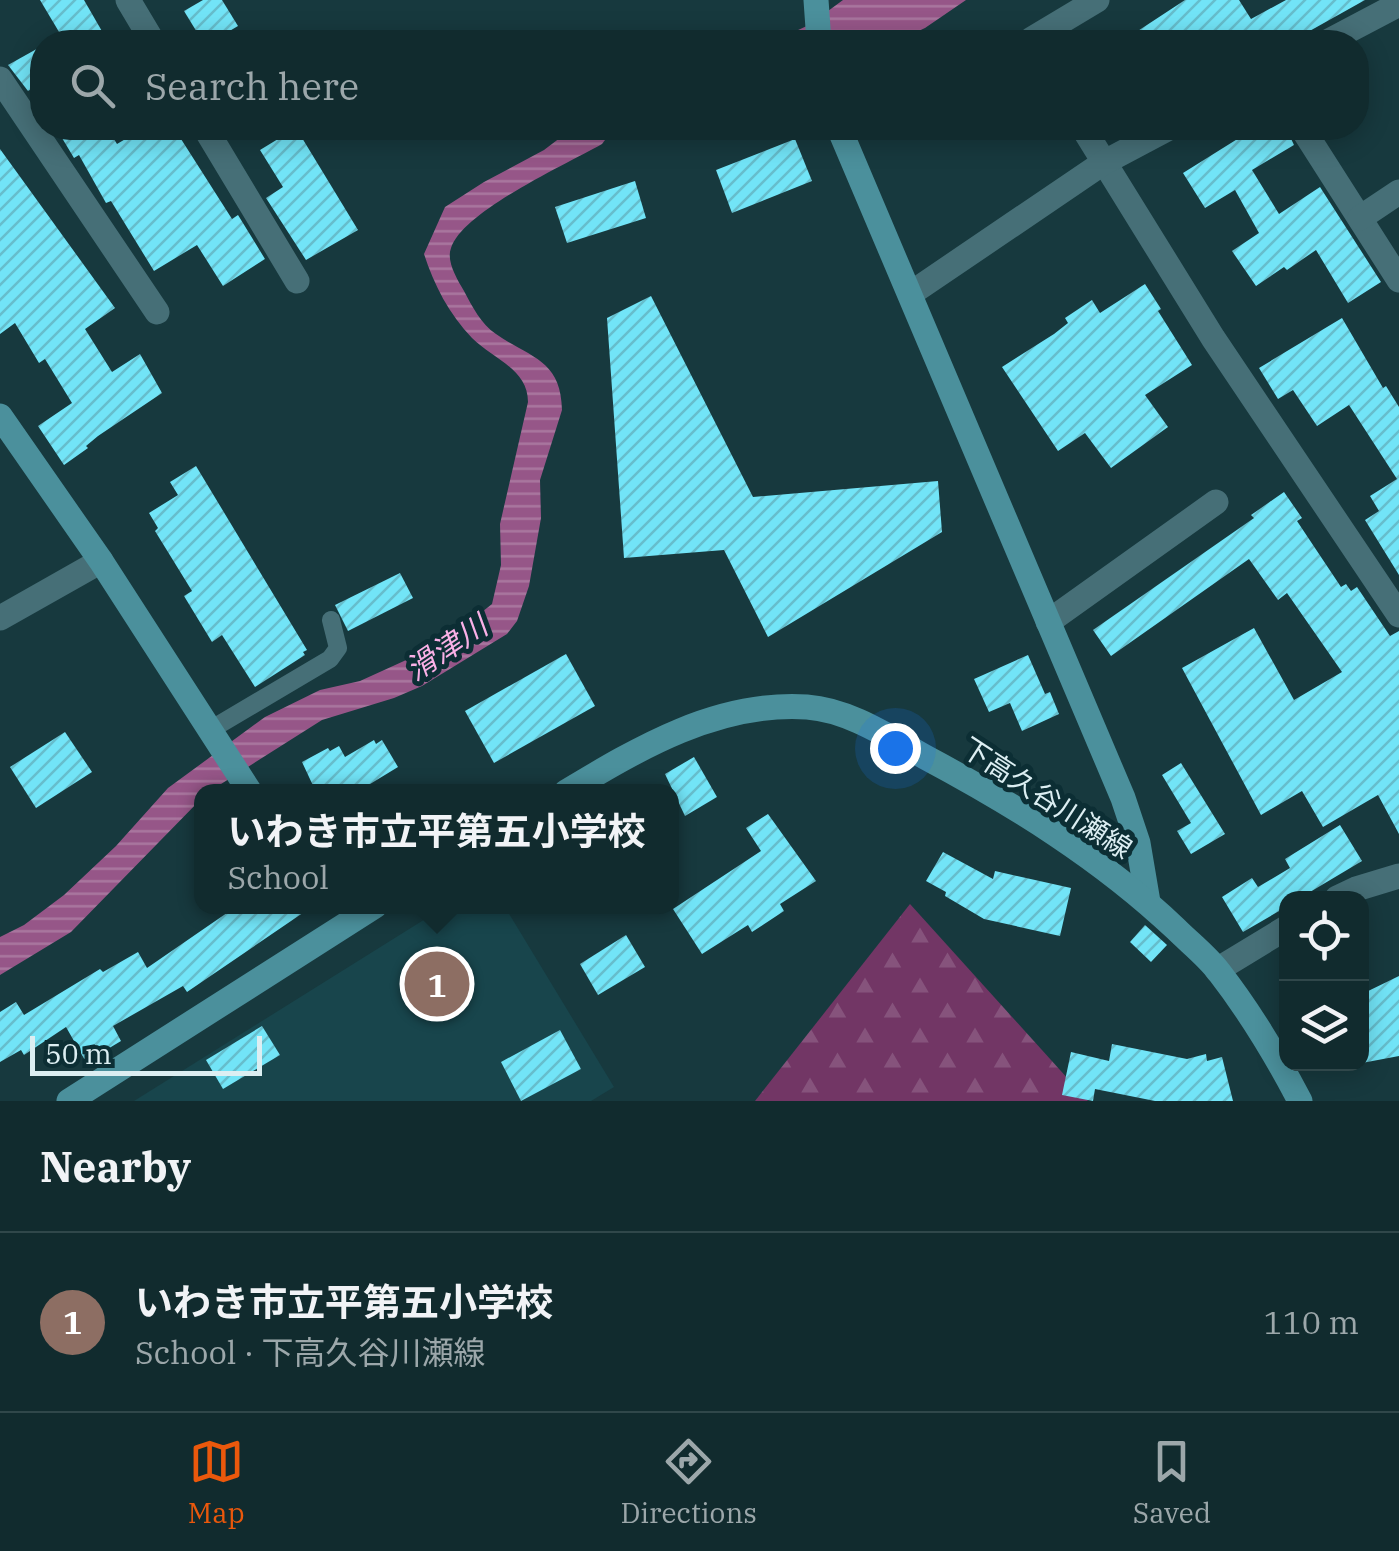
<!DOCTYPE html>
<html lang="en">
<head>
<meta charset="utf-8">
<style>
	:root { --surface:#112b2e; --page:#1e373a; --text:#f1f3f6; --muted:#9ca7aa; --line:#30474a; --accent:#ea580c }
	body { margin:0; font-family:"IBM Plex Serif","Noto Sans JP",serif; background:var(--page); color:var(--text) }
	.controls { position:absolute; right:30px; bottom:30px; display:grid; overflow:hidden; border-radius:20px; box-shadow:0 5px 25px #0003 }
	.controls button { width:90px; height:90px; display:grid; place-items:center; padding:0; border:0; border-bottom:2px solid var(--line); background:var(--surface); color:var(--text); font:50px sans-serif }
	.scale { position:absolute; left:30px; bottom:25px; width:232px; box-sizing:border-box; padding-left:10px; border:5px solid #dceef2; border-top:0; font-size:28px; line-height:35px; white-space:nowrap; color:#dceef2; -webkit-text-stroke:8px #0c2e34; paint-order:stroke }
	.you { position:absolute; left:895px; top:748px; width:35px; height:35px; margin:-25px; border:8px solid #fff; border-radius:50%; background:#1a73e8; box-shadow:0 0 0 15px #1a73e833 }
	.badge { display:grid; place-items:center; width:65px; height:65px; border-radius:50%; background:var(--accent); color:#fff; font-size:32px; font-weight:700 }
	.pin { position:absolute; translate:-50% -50%; border:5px solid #fff; box-shadow:0 2px 10px #0006 }
	.popup { position:absolute; left:194px; top:784px; width:485px; height:130px; box-sizing:border-box; display:grid; place-content:center; border-radius:20px; background:var(--surface); filter:drop-shadow(0 2px 8px #0005); font-size:32px; white-space:nowrap; color:var(--muted) }
	.popup b { font-size:38px; color:var(--text) }
	.popup::after { content:''; position:absolute; left:50%; top:100%; margin-left:-20px; border:20px solid transparent; border-top-color:var(--surface) }
	.list { margin:0; padding:0; list-style:none }
	h2 { display:flex; justify-content:space-between; align-items:center; height:130px; margin:0; padding:0 40px; font-size:42px }
	h2 small { font-size:32px; font-weight:400; color:var(--muted) }
	.list li { display:grid; grid-template-columns:65px 1fr auto; gap:30px; align-items:center; box-sizing:border-box; height:180px; padding:0 40px; border-top:2px solid var(--line) }
	.list b { display:block; font-size:38px; white-space:nowrap }
	.list p { margin:0; font-size:32px; white-space:nowrap; color:var(--muted) }
	.list em { font-size:32px; font-style:normal; color:var(--muted) }
	.icon { flex:none; width:55px; height:55px; fill:none; stroke:currentColor; stroke-width:2; stroke-linecap:round; stroke-linejoin:round }
	.map { position:relative; flex:none; width:1399px; height:1101px; overflow:hidden }
	.search { position:absolute; background:var(--surface); box-shadow:0 5px 25px #0003; left:30px; right:30px; top:30px; height:110px; display:flex; align-items:center; gap:25px; box-sizing:border-box; padding:0 35px; border-radius:40px; color:var(--muted); font-size:38px }
	.sheet { height:310px; background:var(--surface) }
	nav { display:flex; justify-content:space-around; align-items:center; box-sizing:border-box; height:140px; border-top:2px solid var(--line); background:var(--surface); font-size:28px; color:var(--muted) }
	nav a { display:grid; justify-items:center; gap:5px }
	nav .on { color:var(--accent) }
	.map>svg:first-child { display:block }
	.built { fill:#18454c }
	.forest { fill:url(#forest-firs) }
	.water { fill:url(#water-rules) }
	.building { fill:url(#building-hatch) }
	.lines { fill:none; stroke-linecap:round; stroke-linejoin:round }
	.lane { stroke:#466f77; stroke-width:18 }
	.street { stroke:#466f77; stroke-width:25 }
	.secondary { stroke:#4b909c; stroke-width:25 }
	.labels { text-anchor:middle; stroke-width:10; stroke-linejoin:round; paint-order:stroke }
	.street-label { font-size:28px; fill:#dceef2; stroke:#0c2e34 }
	.water-label { font-size:30px; font-style:italic; fill:#f9b0e6; stroke:#0c2e34 }
</style>
</head>
<body>
<div class="map">
<svg width="1399" height="1101" viewBox="0 0 1399 1101">
	<defs>
		<pattern id="forest-firs" width="22" height="20" patternUnits="userSpaceOnUse" patternTransform="scale(2.5)"><rect width="22" height="20" fill="#723665"/><path d="M5 1l3.5 6h-7zM16 11l3.5 6h-7z" fill="#86537c"/></pattern>
		<pattern id="water-rules" width="6" height="5" patternUnits="userSpaceOnUse" patternTransform="scale(2.5)"><rect width="6" height="5" fill="#965688"/><path d="M0 2.5h6" fill="none" stroke="#a9779f"/></pattern>
		<pattern id="building-hatch" width="6" height="6" patternUnits="userSpaceOnUse" patternTransform="scale(2.5)"><rect width="6" height="6" fill="#72e4f7"/><path d="M-1 1l2-2M0 6l6-6M5 7l2-2" fill="none" stroke="#66bdcc"/></pattern>
	</defs>
	<rect width="100%" height="100%" fill="#17393e"/>
	<polygon class="built" points="446,906 505,907 614,1087 591,1101 134,1101"/>
	<polygon class="forest" points="910,904 1088,1101 755,1101"/>
	<g class="water">
		<polygon points="843,0 966,0 925,28 895,42 772,42 809,25"/>
		<path d="M 573,128 L 614,128 L 602,144 C 567,164 463,211 451,248 C 446,261 457,279 464,291 C 472,306 481,324 496,334 C 530,358 561,359 562,410 L 540,480 L 541,518 L 529,586 L 517,621 L 507,634 L 422,686 L 394,698 L 322,720 L 210,791 L 202,792 L 202,798 L 71,932 L 0,975 L 0,937 L 24,925 L 64,895 L 116,846 L 168,788 L 265,717 L 320,690 L 360,681 L 404,661 L 458,631 L 492,604 L 501,565 L 500,524 L 528,402 C 528,369 493,359 472,338 C 449,314 434,285 424,254 L 445,207 L 484,182 L 544,150 Z"/>
	</g>
	<g class="building">
		<polygon points="40,0 84,0 103,33 88,42 65,42"/>
		<polygon points="203,0 222,0 238,26 211,42 203,42 184,11"/>
		<polygon points="1185,0 1239,0 1251,19 1286,0 1365,0 1290,42 1121,42"/>
		<polygon points="42,46 42,83 28,91 8,65"/>
		<polygon points="56,128 126,128 112,136 117,144 144,128 174,128 232,219 238,215 265,259 223,286 197,245 154,271 111,201 106,203 79,155 74,158"/>
		<polygon points="296,128 358,230 306,260 266,198 283,187 260,150"/>
		<polygon points="1233,128 1286,128 1294,145 1252,170 1279,214 1320,187 1381,282 1348,303 1316,250 1287,270 1284,267 1256,286 1232,251 1259,233 1235,190 1205,208 1183,173 1239,138"/>
		<polygon points="795,139 812,181 732,213 716,170"/>
		<polygon points="0,149 115,308 85,329 112,372 140,354 162,393 98,436 86,446 88,448 64,465 38,426 72,403 45,359 39,363 15,323 0,334"/>
		<polygon points="635,181 646,218 567,243 555,207"/>
		<polygon points="1145,284 1161,309 1158,311 1192,365 1145,395 1168,427 1111,468 1085,433 1058,451 1002,367 1054,334 1068,323 1065,318 1092,300 1100,313"/>
		<polygon points="651,296 753,497 938,481 942,532 768,637 724,550 624,558 607,318"/>
		<polygon points="1342,318 1383,388 1386,386 1399,407 1399,575 1365,520 1379,511 1370,496 1397,479 1349,405 1317,426 1293,390 1278,399 1259,368"/>
		<polygon points="196,466 307,650 303,652 305,655 255,687 222,635 212,642 184,596 192,591 155,531 158,528 149,513 178,495 170,482"/>
		<polygon points="1284,492 1302,518 1297,521 1341,587 1346,584 1351,591 1357,587 1390,636 1399,631 1399,834 1378,795 1323,827 1302,791 1261,815 1182,668 1254,628 1294,700 1342,672 1287,593 1278,600 1249,559 1111,656 1093,630 1254,518 1251,515"/>
		<polygon points="400,573 413,598 348,631 335,605"/>
		<polygon points="566,654 595,706 494,763 465,711"/>
		<polygon points="1028,655 1045,694 1050,692 1059,714 1022,731 1010,703 989,712 974,679"/>
		<polygon points="65,732 92,772 36,808 10,767"/>
		<polygon points="374,740 376,744 382,740 398,767 357,792 316,792 302,762 328,748 330,751 339,746 345,757"/>
		<polygon points="694,757 717,797 685,816 665,774"/>
		<polygon points="1181,763 1225,834 1191,854 1177,831 1191,823 1162,775"/>
		<polygon points="768,814 816,881 780,904 784,911 752,932 748,925 702,954 673,909 761,851 746,828"/>
		<polygon points="1340,825 1362,861 1300,898 1286,898 1286,907 1243,932 1222,897 1252,878 1258,887 1290,868 1285,859"/>
		<polygon points="943,852 993,879 995,871 1071,888 1060,936 984,919 945,896 946,892 926,881"/>
		<polygon points="237,906 313,906 187,992 183,986 113,1026 121,1041 86,1062 66,1027 24,1055 21,1050 0,1062 0,1012 16,1002 24,1015 100,969 103,972 138,952 147,968"/>
		<polygon points="1145,925 1167,945 1151,962 1130,942"/>
		<polygon points="626,935 645,967 598,995 580,964"/>
		<polygon points="1399,976 1399,1056 1362,1063 1362,994"/>
		<polygon points="262,1026 280,1055 223,1089 206,1060"/>
		<polygon points="560,1030 581,1069 521,1101 501,1062"/>
		<polygon points="1112,1044 1187,1059 1206,1054 1207,1061 1222,1057 1233,1101 1155,1101 1095,1089 1093,1101 1062,1095 1071,1052 1109,1061"/>
	</g>
	<g class="lines">
		<polyline class="lane" points="210,730 330,659 338,648 331,620"/>
		<g class="street">
			<polyline points="128,0 153,42"/>
			<polyline points="1034,42 1032,39 1097,0"/>
			<polyline points="1327,42 1399,4"/>
			<polyline points="0,79 157,312"/>
			<polyline points="205,128 297,281"/>
			<polyline points="1083,128 1213,338 1399,615"/>
			<polyline points="1302,128 1399,280"/>
			<polyline points="1360,218 1399,192"/>
			<polyline points="910,294 1103,163 1169,128"/>
			<polyline points="0,618 101,561"/>
			<polyline points="1048,622 1216,502"/>
			<polyline points="1337,898 1356,889 1399,876"/>
			<polyline points="1217,970 1286,928"/>
		</g>
		<g class="secondary">
			<polyline points="816,0 819,42"/>
			<polyline points="839,128 1123,798 1138,843 1148,902"/>
			<polyline points="0,416 101,561 250,792"/>
			<path d="M 566,792 C 639,748 718,701 807,707 C 849,710 889,737 925,757 C 1015,805 1102,859 1176,929 C 1190,943 1207,956 1219,972 C 1250,1012 1277,1057 1300,1101"/>
			<polyline points="69,1101 375,906"/>
		</g>
	</g>
	<g class="labels">
		<g class="street-label">
			<text transform="translate(1047 798) rotate(33)" y="10">下高久谷川瀬線</text>
		</g>
		<g class="water-label">
			<text transform="translate(447 648) rotate(-34)" y="10">滑津川</text>
		</g>
	</g>
</svg>
<div class="controls">
<button><svg class="icon" aria-label="locate" viewBox="0 0 24 24"><circle cx="12" cy="12" r="6"/><path d="M12 2v4M12 18v4M2 12h4M18 12h4"/></svg></button>
<button><svg class="icon" aria-label="layers" viewBox="0 0 24 24"><path d="M12 4l9 5-9 5-9-5zM3 14l9 5 9-5"/></svg></button>
</div>
<div class="scale">50 m</div>
<div class="you"></div>
<div class="pin badge" style="left:437px;top:984px;background:#8d6e63">1</div>
<div class="popup"><b>いわき市立平第五小学校</b>School</div>
<div class="search"><svg class="icon" aria-label="search" viewBox="0 0 24 24"><circle cx="10" cy="10" r="6"/><path d="M15 15l6 6"/></svg>Search here</div>
</div>
<section class="sheet">
<h2>Nearby<small></small></h2>
<ul class="list">
<li><span class="badge" style="background:#8d6e63">1</span><div><b>いわき市立平第五小学校</b><p>School · 下高久谷川瀬線</p></div><em>110 m</em></li>
</ul>
</section>
<nav>
<a class="on"><svg class="icon" aria-label="map" viewBox="0 0 24 24"><path d="M3 6l6-2 6 2 6-2v14l-6 2-6-2-6 2zM9 4v14M15 6v14"/></svg>Map</a>
<a><svg class="icon" aria-label="directions" viewBox="0 0 24 24"><path d="M12 3l9 9-9 9-9-9zM9 14v-3h6M13 9l2 2-2 2"/></svg>Directions</a>
<a><svg class="icon" aria-label="saved" viewBox="0 0 24 24"><path d="M7 4h10v16l-5-4-5 4z"/></svg>Saved</a>
</nav>
</body>
</html>
